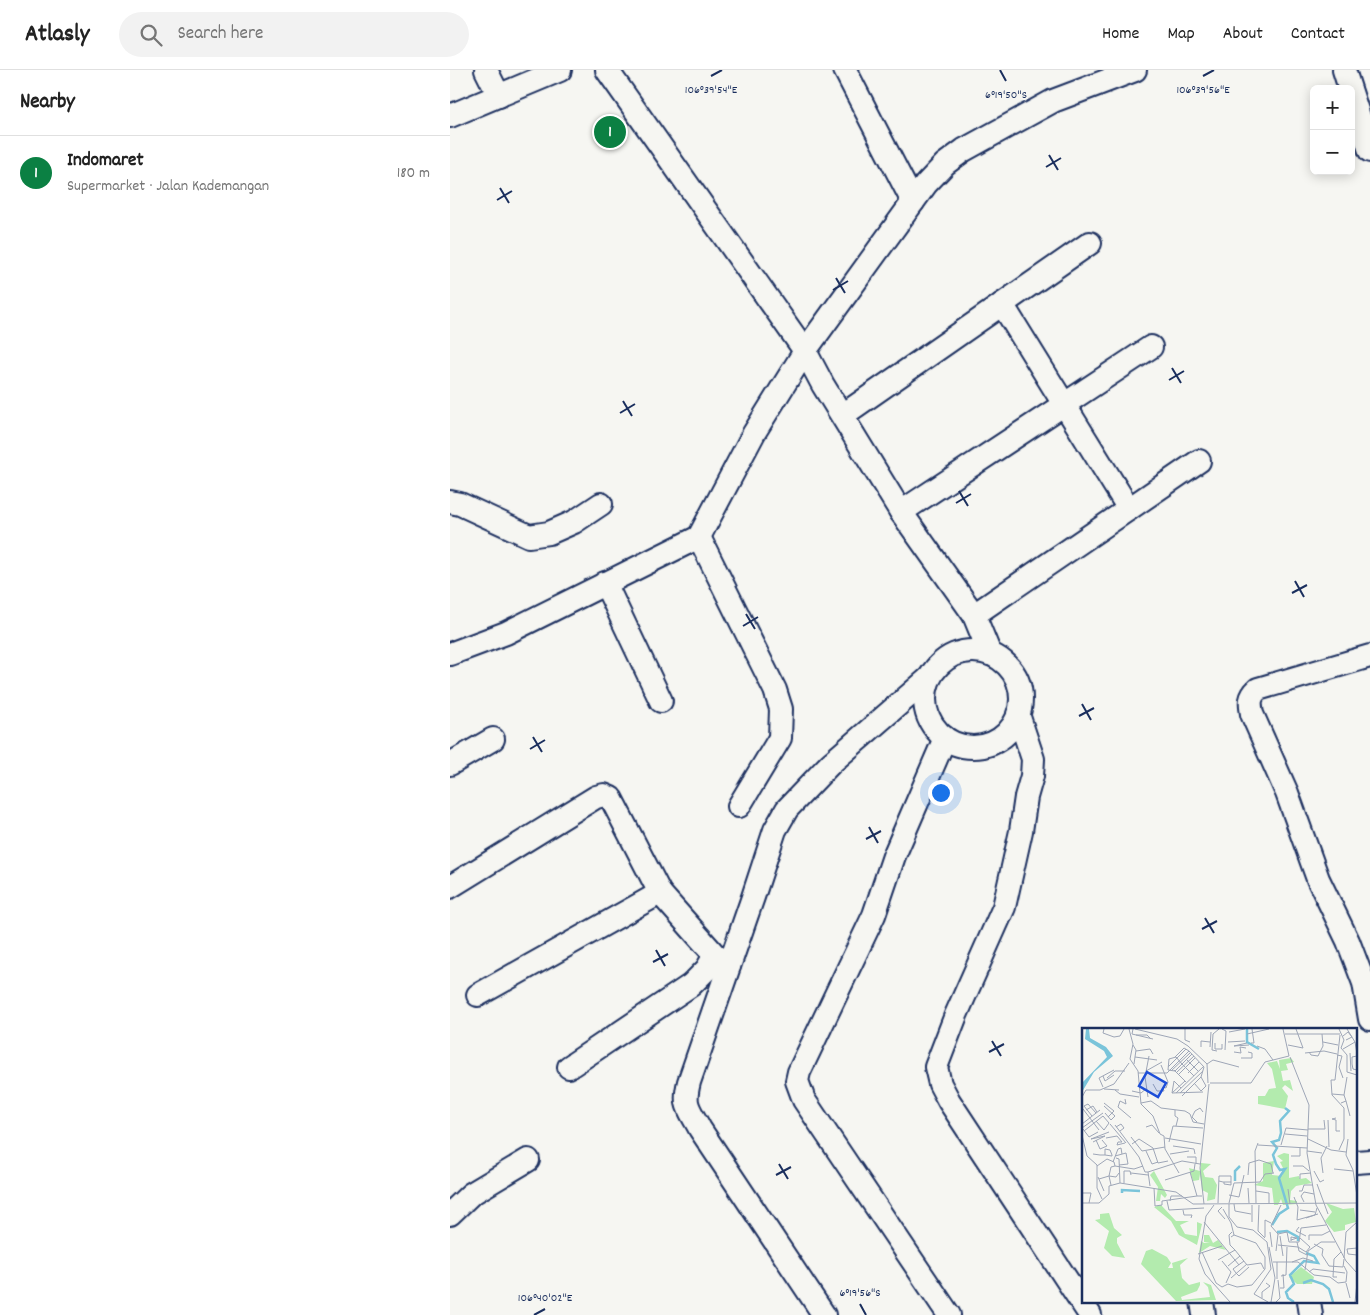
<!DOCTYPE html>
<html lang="en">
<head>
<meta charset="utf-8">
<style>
	:root { --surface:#fff; --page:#f2f2f2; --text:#222; --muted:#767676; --line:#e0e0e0; --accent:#0b8043 }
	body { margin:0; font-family:Dekko,sans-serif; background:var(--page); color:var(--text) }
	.controls { position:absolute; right:15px; top:15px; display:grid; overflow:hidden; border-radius:8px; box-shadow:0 2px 12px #0003 }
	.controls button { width:45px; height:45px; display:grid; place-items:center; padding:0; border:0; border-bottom:1px solid var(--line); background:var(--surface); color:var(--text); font:25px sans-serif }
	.you { position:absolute; left:490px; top:722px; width:18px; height:18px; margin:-12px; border:4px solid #fff; border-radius:50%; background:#1a73e8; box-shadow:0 0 0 8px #1a73e833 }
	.badge { display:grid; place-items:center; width:32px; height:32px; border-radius:50%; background:var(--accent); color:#fff; font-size:16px; font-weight:700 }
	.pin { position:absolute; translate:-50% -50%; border:2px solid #fff; box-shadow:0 1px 5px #0006 }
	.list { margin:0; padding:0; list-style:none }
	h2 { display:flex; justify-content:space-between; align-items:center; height:65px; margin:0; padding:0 20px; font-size:21px }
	h2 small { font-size:16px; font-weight:400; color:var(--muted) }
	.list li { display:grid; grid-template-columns:32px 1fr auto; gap:15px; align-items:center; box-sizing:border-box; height:75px; padding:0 20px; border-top:1px solid var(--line) }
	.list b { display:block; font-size:19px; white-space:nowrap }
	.list p { margin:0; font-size:16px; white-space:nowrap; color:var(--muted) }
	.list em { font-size:16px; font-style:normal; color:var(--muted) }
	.icon { flex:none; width:28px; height:28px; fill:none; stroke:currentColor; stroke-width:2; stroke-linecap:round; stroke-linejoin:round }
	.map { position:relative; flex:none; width:920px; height:1245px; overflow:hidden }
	header { display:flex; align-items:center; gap:30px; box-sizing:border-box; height:70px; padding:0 25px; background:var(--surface); border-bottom:1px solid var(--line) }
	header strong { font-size:24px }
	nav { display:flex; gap:28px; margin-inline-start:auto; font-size:18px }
	.search { width:350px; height:45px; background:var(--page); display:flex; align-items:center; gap:12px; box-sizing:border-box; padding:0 18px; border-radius:28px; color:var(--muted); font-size:19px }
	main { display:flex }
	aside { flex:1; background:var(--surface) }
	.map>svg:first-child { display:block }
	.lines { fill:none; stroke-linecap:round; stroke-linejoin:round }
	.street-casing { stroke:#1b2f5e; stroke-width:26 }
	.street { stroke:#f6f6f2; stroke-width:22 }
	.ticks { fill:none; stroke:#1b2f5e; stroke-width:2 }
	.inset-river { fill:none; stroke:#7ac4da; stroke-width:2.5 }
	.inset-road { fill:none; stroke:#9ea6b7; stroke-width:1 }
	.view { fill:#1d4ed8; fill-opacity:0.15; stroke:#1d4ed8; stroke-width:2.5 }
	.inset-edge { fill:none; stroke:#1b2f5e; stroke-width:2.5 }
	.ticks-label { font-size:12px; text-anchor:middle; fill:#1b2f5e; stroke:#f6f6f2; stroke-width:4; stroke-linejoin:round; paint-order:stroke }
</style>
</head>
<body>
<header>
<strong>Atlasly</strong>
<div class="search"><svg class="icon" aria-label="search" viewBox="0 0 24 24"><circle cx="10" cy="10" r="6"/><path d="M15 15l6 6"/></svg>Search here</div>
<nav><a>Home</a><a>Map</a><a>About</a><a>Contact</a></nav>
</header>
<main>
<aside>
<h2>Nearby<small></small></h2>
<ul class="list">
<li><span class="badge">1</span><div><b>Indomaret</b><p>Supermarket · Jalan Kademangan</p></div><em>180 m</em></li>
</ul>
</aside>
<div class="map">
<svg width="920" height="1245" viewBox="0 0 920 1245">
	<rect width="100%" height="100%" fill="#f6f6f2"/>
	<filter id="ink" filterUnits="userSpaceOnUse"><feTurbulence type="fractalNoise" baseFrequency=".02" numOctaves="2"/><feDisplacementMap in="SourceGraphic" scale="10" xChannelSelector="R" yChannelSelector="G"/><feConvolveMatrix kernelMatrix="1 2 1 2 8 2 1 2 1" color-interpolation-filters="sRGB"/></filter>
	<g filter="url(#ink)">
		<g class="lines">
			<defs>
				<g id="street">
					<polyline points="36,0 49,26"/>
					<polyline points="157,0 355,281 373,315 451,442 524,545 540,584"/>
					<polyline points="395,0 463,132"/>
					<polyline points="894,0 900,19"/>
					<polyline points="901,22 920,81"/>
					<polyline points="0,46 110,0"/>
					<polyline points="552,234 679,439"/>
					<polyline points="393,345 640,173"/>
					<polyline points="0,432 10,434 79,466 99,463 124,452 151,434"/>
					<polyline points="451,442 701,277"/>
					<polyline points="249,467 325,620 331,639 330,668 289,736"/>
					<polyline points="155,513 211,631"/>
					<polyline points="524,545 749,391"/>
					<circle cx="523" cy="629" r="48"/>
					<polyline points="0,584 56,563 249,467 304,363 355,281 476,114 495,94 514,80 603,31 685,0"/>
					<path d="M 920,586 L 808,619 C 799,627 800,633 802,644 L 837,723 L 868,809 L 898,871 L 914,913 L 920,949"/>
					<polyline points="568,644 583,689 582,706 576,727 571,761 554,837 506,945 486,997 490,1014 499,1031 640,1245"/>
					<polyline points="495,668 444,786 424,845 349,1002 347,1011 354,1030 499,1245"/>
					<polyline points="0,694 43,669"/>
					<polyline points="0,817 146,727 154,725 161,728 210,823 265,885 279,896"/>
					<polyline points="28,925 210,823"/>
					<polyline points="119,997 241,915 257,899 265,885"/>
					<polyline points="906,1092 920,1091"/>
					<polyline points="0,1144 21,1124 78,1090"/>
					<polyline points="752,1231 754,1245"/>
					<polyline points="859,1231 861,1245"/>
					<path d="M 374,1245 L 250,1059 C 239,1038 233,1036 239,1012 L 303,827 L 325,760 L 337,739 L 381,693 L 479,608"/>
				</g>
			</defs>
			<use href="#street" class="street-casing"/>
			<use href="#street" class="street"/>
		</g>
	</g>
	<path class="ticks" d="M 550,0 L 556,11M 261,6 L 272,0M 753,6 L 764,0M 599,85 L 608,100M 596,97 L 611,88M 50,118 L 59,133M 47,130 L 62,121M 386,208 L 395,223M 383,220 L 398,211M 722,298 L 731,313M 719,310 L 734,301M 173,331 L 182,346M 170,343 L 185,334M 509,421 L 518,436M 506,433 L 521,424M 845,511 L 854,527M 842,523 L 857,515M 296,544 L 305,559M 293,556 L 308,547M 632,634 L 641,650M 629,646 L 644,638M 83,667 L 92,682M 80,679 L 95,670M 419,757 L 428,773M 416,769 L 431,761M 755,848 L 764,863M 752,859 L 767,851M 206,880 L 215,896M 203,892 L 218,884M 542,971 L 551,986M 539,982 L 554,974M 329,1094 L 338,1109M 326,1105 L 341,1097M 410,1234 L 416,1245M 84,1245 L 95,1239"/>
	<g transform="translate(632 958)">
		<rect width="275" height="275" fill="#f6f6f2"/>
		<path d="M 209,30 L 212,34 L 204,36 L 206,42 L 199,43 L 201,53 L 208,52 L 211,63 L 203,57 L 200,60 L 206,68 L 203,81 L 176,76 L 176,68 L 183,68 L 187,61 L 194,60 L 190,41 L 185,35 L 195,33 L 198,41 L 197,32 ZM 202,125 L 207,126 L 207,150 L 217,148 L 218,151 L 224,150 L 230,155 L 214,158 L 209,163 L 208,172 L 215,173 L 215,176 L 201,177 L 199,171 L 196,177 L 192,177 L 190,160 L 172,157 L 181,153 L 181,135 L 192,133 L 190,147 L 200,148 L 202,142 L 198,134 L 201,133 L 195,128 ZM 119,135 L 129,136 L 121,143 L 123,149 L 131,150 L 135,157 L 133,171 L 125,173 L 126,165 L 120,162 L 118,146 L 117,152 L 111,153 L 107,140 L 118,143 ZM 72,143 L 85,167 L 83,170 L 79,166 L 78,173 L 74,173 L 76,159 L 68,147 ZM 244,175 L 261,181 L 272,180 L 274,194 L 263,197 L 263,202 L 252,204 L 243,193 L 250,184 ZM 79,177 L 94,193 L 107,193 L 98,197 L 103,206 L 115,208 L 115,194 L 120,196 L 115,217 L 97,207 L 89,193 L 72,179 ZM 27,185 L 32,200 L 40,207 L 35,210 L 35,215 L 43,230 L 30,228 L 22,220 L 27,203 L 13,192 L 18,191 L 18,186 ZM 122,207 L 127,207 L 131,215 L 136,212 L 144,222 L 128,218 L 117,225 L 119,213 L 122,215 L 128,215 L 122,214 ZM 70,221 L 85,229 L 89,235 L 86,240 L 91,240 L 90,235 L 106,230 L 98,237 L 100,250 L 107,257 L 118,254 L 118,257 L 115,263 L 99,269 L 100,272 L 128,269 L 126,259 L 121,254 L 129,257 L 134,272 L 94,273 L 59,236 L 64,223 ZM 219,239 L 232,249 L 230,256 L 215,256 L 207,249 Z" fill="#b3ebae"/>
		<path d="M 4,1 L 7,1 L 8,10 L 24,19 L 31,28 L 12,44 L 0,64 L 0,55 L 25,29 L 22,23 L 3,11 Z" fill="#7ac4da"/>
		<path class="inset-river" d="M 165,1 L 165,14 L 177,21M 153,153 L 153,143 L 158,138M 40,165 L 40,162 L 58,163M 190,197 L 197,186 L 206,180 L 197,150 L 203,141 L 198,142 L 194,136 L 191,127 L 195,120 L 190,114 L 197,112 L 199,105 L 198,93 L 207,83 L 203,80M 195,204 L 205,203 L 216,209 L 216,213M 221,255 L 229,252 L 241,256 L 247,261 L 251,274M 212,274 L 206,270 L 204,264 L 212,256 L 208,247 L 222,233 L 236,235 L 232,228 L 224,225"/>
		<path class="inset-road" d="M 22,1 L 21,5 L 32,9 L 38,8 L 42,1M 47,1 L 51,16 L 48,31 L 56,43 L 59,76 L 71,88 L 78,106 L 82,108 L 83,121 L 97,145M 51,1 L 50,6 L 71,11M 53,1 L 95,11 L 106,18 L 125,36 L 126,55M 103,1 L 103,12 L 108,14M 140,1 L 144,3 L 143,22M 257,1 L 262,12 L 259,20 L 265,27 L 265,44 L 275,47M 265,1 L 273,14M 147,4 L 163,1M 165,6 L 187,1M 203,6 L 258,6M 54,7 L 65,7 L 69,11M 261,8 L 266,4 L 270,9 L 264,12M 146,14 L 163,13M 241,14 L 256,17M 133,15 L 133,21 L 140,21 L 140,16M 165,15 L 152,18 L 167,17M 169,15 L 172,15 L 170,1M 51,17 L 54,22 L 52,36M 206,17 L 221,20 L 214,1M 175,18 L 183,21 L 191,32M 119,19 L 119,13 L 128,14M 128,19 L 129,4M 261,21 L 273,14 L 275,26M 54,23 L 68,21 L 71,26M 135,23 L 130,22 L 131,6 L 137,1M 152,24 L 159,25 L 158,19 L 164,20M 227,24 L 229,27 L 236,28 L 241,18 L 240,6M 223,25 L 242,23 L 255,26M 268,25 L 269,43M 110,26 L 93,43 L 86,42 L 87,31 L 94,29 L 100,36 L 112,48M 255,27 L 260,28 L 257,39 L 261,50M 275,28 L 270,29 L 270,36 L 271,41 L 275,42M 53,29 L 75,32M 93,29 L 102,20 L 107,23 L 122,39 L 119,49M 208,29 L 227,77 L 225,125 L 234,177 L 264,233 L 275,245M 159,30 L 170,30 L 170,25 L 166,24M 104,31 L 116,43M 125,36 L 131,32 L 157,39M 79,37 L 86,54 L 84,60 L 81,59M 86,39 L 104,21M 92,42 L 104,54M 64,43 L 80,34M 89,43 L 108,25M 95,44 L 112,28M 56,45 L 85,45 L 107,23M 106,45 L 117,34M 97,46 L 113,30M 21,48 L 23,53 L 32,47M 25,50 L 33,43 L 43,43M 112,55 L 119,63 L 124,58M 128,55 L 169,55 L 183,34 L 207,28 L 201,1M 71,56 L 75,63 L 82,63 L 81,60M 21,59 L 17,50 L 32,42M 99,60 L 92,53 L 90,65 L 121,64M 22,61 L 37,62M 33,62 L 38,66 L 57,69M 50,63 L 59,65 L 65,60M 90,65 L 103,53M 94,65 L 122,38M 98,65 L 121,43M 250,66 L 262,67 L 264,73 L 259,75M 262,67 L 265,49M 100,68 L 119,49 L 124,58M 0,69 L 4,62 L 18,62 L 32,56 L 47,35M 66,69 L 63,49 L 67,28M 43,71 L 44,76 L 38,73 L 36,79 L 49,90M 264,73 L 268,88M 22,75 L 32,83 L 26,89M 59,75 L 69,73 L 79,80 L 103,83 L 108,86 L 111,94 L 122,96M 22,78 L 33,88 L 29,92 L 23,85M 1,81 L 17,102M 4,82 L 11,78 L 15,84M 93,82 L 93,88 L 96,90 L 94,98M 10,88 L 2,78 L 6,76 L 14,85M 254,90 L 250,91 L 254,92 L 254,103 L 258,103M 246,92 L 247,119M 14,93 L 22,102 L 27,95 L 21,88M 115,94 L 110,89 L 113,83 L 118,80 L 121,84M 0,96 L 18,82M 28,96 L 44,115M 33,97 L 57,129 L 63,144 L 66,144M 34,99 L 39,96 L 42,100 L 38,103M 64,99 L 70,97 L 77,105M 0,100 L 21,85M 1,101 L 7,109 L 16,104M 226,101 L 243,101 L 242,92M 2,103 L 21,88M 203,106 L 225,108M 0,107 L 5,128 L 15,137 L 15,160 L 20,171M 49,109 L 60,123M 24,110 L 35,108 L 40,114M 83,110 L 119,116M 226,111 L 249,122 L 264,124M 266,111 L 264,127 L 271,142 L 275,168M 14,112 L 18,121 L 25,118 L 20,112M 11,114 L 23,108 L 9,111 L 27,104M 40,114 L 36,114 L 35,117 L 43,115M 87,114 L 91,98 L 121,100M 50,116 L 57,111 L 71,120 L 76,135 L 86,133M 176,117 L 225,120M 199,117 L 204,100 L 226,102M 91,118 L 112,121 L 113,126M 257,122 L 262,111 L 262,80 L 250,67 L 249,52 L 253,52 L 258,7M 60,123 L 83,119M 64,123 L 70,136 L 76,134M 225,123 L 240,125M 11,126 L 18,127 L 23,127 L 30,128 L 30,127 L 28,122 L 23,121 L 23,127M 88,126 L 107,123M 33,128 L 44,125 L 46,136 L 37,137M 209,128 L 218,128 L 218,119M 105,129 L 114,129 L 114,136M 34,130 L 37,131 L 38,155M 31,134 L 36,121 L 39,120 L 40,126M 15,138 L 25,131 L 32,134 L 33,138 L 29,139 L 27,148 L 17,151M 33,138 L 52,141 L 61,138M 211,138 L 221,138 L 227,143M 252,141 L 271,143M 232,143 L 238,154 L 242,152M 108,144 L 115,168 L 120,168M 49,145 L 66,147M 241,145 L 239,130 L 245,118M 166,147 L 167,135 L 177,132 L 189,136 L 191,145M 16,149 L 22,163M 218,151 L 218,146 L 229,145M 83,152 L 112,143 L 113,136M 137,153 L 141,154 L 149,154 L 149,157 L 142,156 L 142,154M 178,154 L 183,146 L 192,145M 42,155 L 42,143 L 48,143 L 49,147M 235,156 L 246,186M 29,157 L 27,148 L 34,149 L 37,145M 68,158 L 66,144 L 100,133 L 118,136M 72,160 L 73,178 L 80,177 L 80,173 L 115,168M 166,160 L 167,175M 206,161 L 208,176M 174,163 L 187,165 L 187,175M 217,163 L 220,163 L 222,157 L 231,157M 0,165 L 9,165 L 7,175M 147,167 L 157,169 L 162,147M 212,169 L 216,179 L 215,192 L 236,186M 85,173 L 87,182 L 122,180M 88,173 L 89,168 L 100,168M 222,174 L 219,168 L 222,164 L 232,166M 0,175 L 17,175 L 27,166 L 27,158 L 38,155 L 94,164 L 111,176 L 275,175M 136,175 L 137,148 L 149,148 L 149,154M 147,175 L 152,155 L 178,154M 174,175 L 173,123 L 176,115M 122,176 L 118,140 L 127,56M 147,176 L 147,189 L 155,199 L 171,202 L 185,214 L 189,241 L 172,266 L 186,274M 152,176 L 153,183 L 169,186M 132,177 L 124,188 L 117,231 L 123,246 L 148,274M 177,177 L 176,203 L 183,210M 199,177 L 189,198 L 196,206 L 205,204 L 207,214 L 217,214 L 219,200 L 244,197M 140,179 L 136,183 L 143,191M 141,181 L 149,195 L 152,207 L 149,209M 101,182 L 102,187 L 110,187 L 109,190M 218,182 L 233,184M 224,190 L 233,187 L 235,180M 122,194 L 157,237M 170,194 L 170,177M 217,199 L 214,203 L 224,208M 150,204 L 147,207 L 148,217 L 153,222M 188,204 L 190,219M 198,208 L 201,228M 183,209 L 183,192 L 189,195M 227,212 L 227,207 L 240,207 L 248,203M 209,213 L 209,209 L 215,210 L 209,212M 215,214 L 217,223 L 225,227M 232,216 L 241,221 L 240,227 L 247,238 L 261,239 L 262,231M 196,217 L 216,219 L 224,224 L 228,219 L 218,210M 187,219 L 193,250 L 189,274M 275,220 L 265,221 L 266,226 L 275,227M 194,223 L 196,206M 120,224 L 134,255 L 140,259 L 146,256 L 155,259 L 170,257 L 183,241 L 183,229 L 174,215 L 152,207M 116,226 L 140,218M 262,230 L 264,204 L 275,194M 136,232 L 153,222 L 165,237 L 179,235 L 182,241M 140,233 L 149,244 L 144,255M 191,234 L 216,234 L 232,247 L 248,249 L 256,255 L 264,254 L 265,244 L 262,238M 195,234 L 195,251M 210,234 L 221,230 L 231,233M 146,238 L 158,228M 223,242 L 226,223 L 239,214 L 253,214M 227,244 L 231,241 L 263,245M 154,245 L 151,241 L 162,233M 154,245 L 157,248 L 167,239M 199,248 L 204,247 L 205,219M 255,249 L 251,249 L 252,231 L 259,224M 149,250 L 165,236M 264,255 L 268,270M 198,260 L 202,260 L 201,246M 180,270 L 180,264 L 188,258 L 184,255M 194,274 L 198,270 L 196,252M 273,274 L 275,255"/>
		<path class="view" d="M 65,44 L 84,55 L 76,69 L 57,58 Z"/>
		<rect width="275" height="275" class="inset-edge"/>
	</g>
	<g class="ticks-label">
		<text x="261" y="23">106°39'54"E</text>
		<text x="753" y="23">106°39'56"E</text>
		<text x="556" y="28">6°19'50"S</text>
		<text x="410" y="1226">6°19'56"S</text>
		<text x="95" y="1231">106°40'02"E</text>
	</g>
</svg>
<div class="controls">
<button>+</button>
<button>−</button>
</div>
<div class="you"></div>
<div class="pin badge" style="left:160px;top:62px">1</div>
</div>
</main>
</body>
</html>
